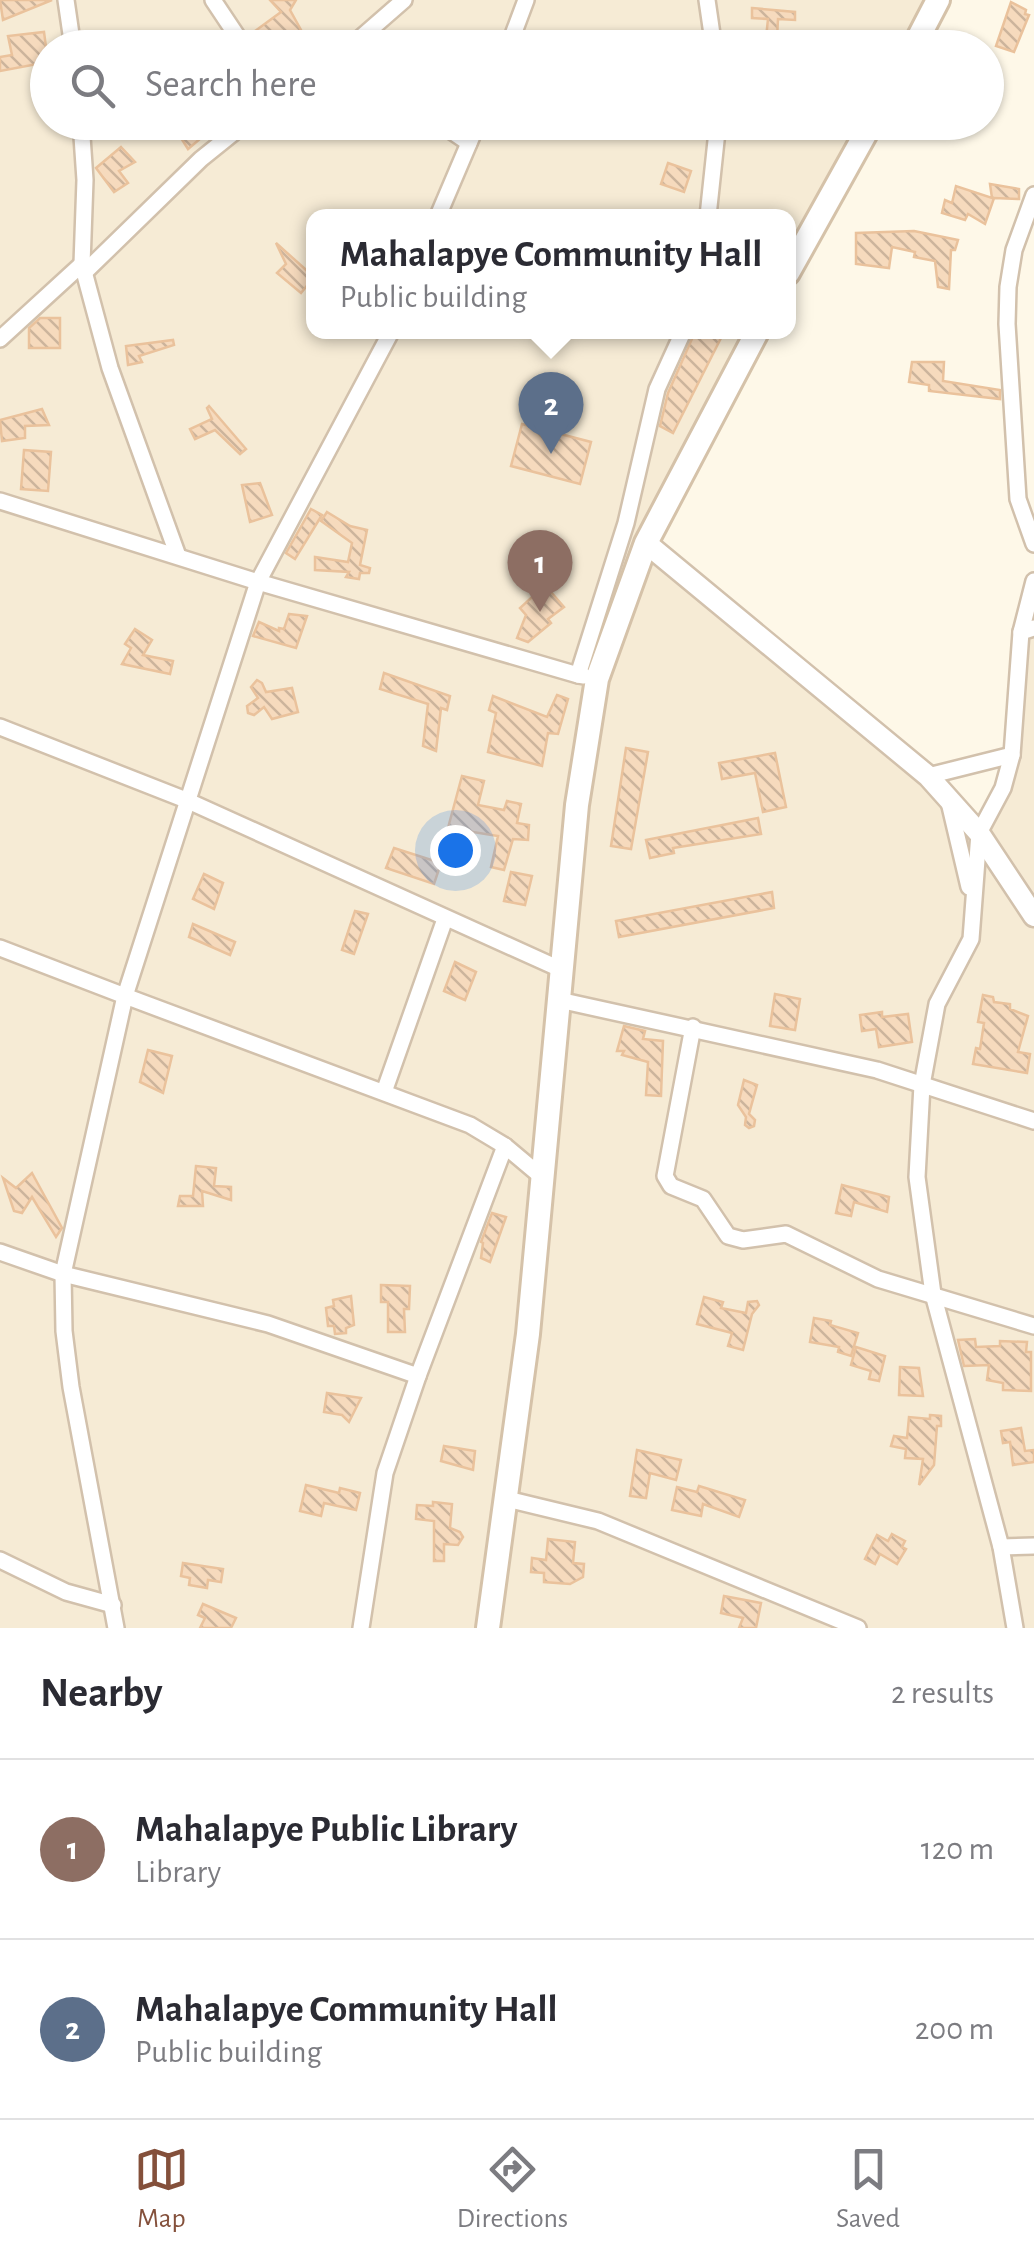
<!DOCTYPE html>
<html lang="en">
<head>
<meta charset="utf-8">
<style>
	:root { --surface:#fff; --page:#f7f7f7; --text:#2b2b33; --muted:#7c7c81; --line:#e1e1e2; --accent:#84503b }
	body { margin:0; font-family:"Alegreya Sans",sans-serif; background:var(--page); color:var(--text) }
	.you { position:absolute; left:455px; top:850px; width:35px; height:35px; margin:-25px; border:8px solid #fff; border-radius:50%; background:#1a73e8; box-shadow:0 0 0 15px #1a73e833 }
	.badge { display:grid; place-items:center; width:65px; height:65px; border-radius:50%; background:var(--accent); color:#fff; font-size:32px; font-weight:700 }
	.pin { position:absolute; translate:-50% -82px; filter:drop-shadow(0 2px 5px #0008) }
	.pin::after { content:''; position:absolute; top:52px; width:35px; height:30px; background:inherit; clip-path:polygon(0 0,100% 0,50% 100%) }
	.popup { position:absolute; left:306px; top:209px; width:490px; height:130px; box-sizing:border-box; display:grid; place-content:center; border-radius:20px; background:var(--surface); filter:drop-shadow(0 2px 8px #0005); font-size:32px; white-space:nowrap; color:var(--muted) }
	.popup b { font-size:38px; color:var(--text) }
	.popup::after { content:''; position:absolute; left:50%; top:100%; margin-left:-20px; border:20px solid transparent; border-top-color:var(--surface) }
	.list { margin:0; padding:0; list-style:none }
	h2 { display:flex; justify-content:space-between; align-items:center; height:130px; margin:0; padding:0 40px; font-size:42px }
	h2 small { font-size:32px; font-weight:400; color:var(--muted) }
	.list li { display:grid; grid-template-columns:65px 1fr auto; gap:30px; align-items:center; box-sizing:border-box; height:180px; padding:0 40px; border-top:2px solid var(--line) }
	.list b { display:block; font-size:38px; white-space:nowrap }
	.list p { margin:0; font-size:32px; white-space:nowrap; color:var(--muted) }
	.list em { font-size:32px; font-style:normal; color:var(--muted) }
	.icon { flex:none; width:55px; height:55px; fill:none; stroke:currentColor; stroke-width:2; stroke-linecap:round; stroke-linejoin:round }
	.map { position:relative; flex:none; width:1034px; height:1628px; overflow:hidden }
	.search { position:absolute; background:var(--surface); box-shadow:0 2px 8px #0004; left:30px; right:30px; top:30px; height:110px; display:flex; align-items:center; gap:25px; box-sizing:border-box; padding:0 35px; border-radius:55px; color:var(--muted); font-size:38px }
	.sheet { height:490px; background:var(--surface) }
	nav { display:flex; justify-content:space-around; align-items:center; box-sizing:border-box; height:140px; border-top:2px solid var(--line); background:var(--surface); font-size:28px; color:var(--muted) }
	nav a { display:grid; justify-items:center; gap:5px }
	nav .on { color:var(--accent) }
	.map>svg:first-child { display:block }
	.residential { fill:#f6ebd5 }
	.building { fill:url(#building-back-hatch); stroke:#eac29c; stroke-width:2.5 }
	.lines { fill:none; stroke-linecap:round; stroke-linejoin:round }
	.minor-casing { stroke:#d2c1ac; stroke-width:20 }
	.tertiary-casing { stroke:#d2c1ac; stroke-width:25 }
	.secondary-casing { stroke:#d5c2a9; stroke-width:28 }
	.minor { stroke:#fff; stroke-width:15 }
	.tertiary { stroke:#fff; stroke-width:20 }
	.secondary { stroke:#fff; stroke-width:22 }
</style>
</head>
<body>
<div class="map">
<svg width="1034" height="1628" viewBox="0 0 1034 1628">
	<defs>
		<pattern id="building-back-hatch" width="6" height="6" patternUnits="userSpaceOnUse" patternTransform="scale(2.5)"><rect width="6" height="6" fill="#f6dabd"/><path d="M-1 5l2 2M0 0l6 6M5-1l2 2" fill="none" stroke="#ccb49c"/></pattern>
	</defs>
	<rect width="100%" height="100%" fill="#fef8e8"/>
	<polygon class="residential" points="0,0 938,0 913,47 48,48 48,122 872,123 789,273 788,216 314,216 314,332 757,332 646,543 979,833 1003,788 1021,632 1034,628 1034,1628 0,1628"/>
	<g class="building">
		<polygon points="0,0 52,0 3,20"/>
		<polygon points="270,0 296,0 290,10 301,30 265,48 255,31 281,12"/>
		<polygon points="1011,2 1026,10 1025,14 1029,15 1014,52 996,46"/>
		<polygon points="752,8 795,12 795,20 778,19 777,39 766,38 768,19 752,18"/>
		<polygon points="44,32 48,62 0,71 0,57 12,55 8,36"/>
		<polygon points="171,122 197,122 207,133 188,149"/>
		<polygon points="121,147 135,162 119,171 128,183 114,192 96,168"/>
		<polygon points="668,163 691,171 684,192 661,184"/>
		<polygon points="990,184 1019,189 1019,199 994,198 985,224 968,214 965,220 942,213 945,200 952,203 956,186 992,198"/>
		<polygon points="914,231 958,240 955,250 951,250 949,289 938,287 935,261 914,257 915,252 892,247 889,268 856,264 856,233"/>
		<polygon points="276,243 314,277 301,293 277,273 286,264"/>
		<polygon points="40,318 60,318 60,348 29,348 29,328"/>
		<polygon points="695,332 724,332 673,433 660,426 668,393"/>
		<polygon points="173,340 174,345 139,356 142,362 128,365 126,346"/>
		<polygon points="912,362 944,362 943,381 1000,390 1000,399 929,391 929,385 909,382"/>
		<polygon points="209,406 246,449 240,454 215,430 195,439 190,429 212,419 207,408"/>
		<polygon points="42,409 49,425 25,426 25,438 2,441 0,420"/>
		<polygon points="522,424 591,442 580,484 511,466"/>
		<polygon points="24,450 51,452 48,491 21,489"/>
		<polygon points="260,483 272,515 250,522 242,485"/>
		<polygon points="311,509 322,515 295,559 286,553"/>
		<polygon points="327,512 350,526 367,530 360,565 370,568 369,573 360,573 359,579 346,577 349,572 315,570 315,557 348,562 352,543 321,521"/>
		<polygon points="551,592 564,607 548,619 551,623 528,642 517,638 526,615 520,608 532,597 537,603"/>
		<polygon points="289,614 307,616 296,648 253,636 259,622 279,631 279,628 284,629"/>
		<polygon points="135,629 152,640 143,655 173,661 170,674 122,664 131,648 125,644"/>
		<polygon points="384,673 450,696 447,710 441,708 436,751 423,746 428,704 380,689"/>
		<polygon points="257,680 262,683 266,692 292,688 298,712 272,719 264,707 254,715 248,713 247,706 258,698 251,687"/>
		<polygon points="557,695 568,699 558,734 548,733 542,766 488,752 496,713 489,710 493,696 547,717"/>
		<polygon points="626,748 648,752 631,849 611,846"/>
		<polygon points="775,753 786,807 763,812 755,773 722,779 719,763"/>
		<polygon points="462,776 484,781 478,805 504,810 507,801 521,804 517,823 529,825 528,840 513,839 504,870 491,867 498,836 448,828"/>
		<polygon points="758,818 761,834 673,848 674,853 650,858 646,840"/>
		<polygon points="394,848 441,863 434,884 386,868"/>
		<polygon points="511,872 532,876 525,905 504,901"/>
		<polygon points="204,874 223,883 214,909 193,899"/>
		<polygon points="772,892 774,908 619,937 616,921"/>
		<polygon points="355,911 368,914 354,954 342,950"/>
		<polygon points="193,924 235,942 230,955 189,937"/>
		<polygon points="455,962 476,972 465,1000 444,991"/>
		<polygon points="775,994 800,999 795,1030 770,1026"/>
		<polygon points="983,995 993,997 994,1002 1010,1004 1010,1009 1028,1016 1018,1052 1030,1054 1027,1073 973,1064 976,1048 980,1049 984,1023 978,1022"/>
		<polygon points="882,1012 882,1017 908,1014 912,1042 879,1047 876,1029 862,1031 860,1015"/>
		<polygon points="624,1026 645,1031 643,1039 663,1041 661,1096 646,1095 648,1062 622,1055 624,1051 617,1051"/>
		<polygon points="148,1050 172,1056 163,1093 140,1082"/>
		<polygon points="744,1080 757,1085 749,1114 755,1120 754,1126 749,1128 745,1125 746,1117 738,1105"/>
		<polygon points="196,1166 216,1168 214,1186 231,1187 231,1200 202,1191 203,1206 178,1206 180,1196 193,1196"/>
		<polygon points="32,1173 62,1228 56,1237 32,1197 22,1213 14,1211 3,1178 16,1188"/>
		<polygon points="842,1185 889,1197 887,1212 854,1202 851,1216 836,1213"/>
		<polygon points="492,1213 506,1217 490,1262 481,1258 483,1243 481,1242"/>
		<polygon points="381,1285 410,1286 409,1309 404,1309 405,1332 388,1332 388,1302 381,1302"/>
		<polygon points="351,1296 354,1325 346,1328 346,1333 335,1334 334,1326 328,1326 326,1308 334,1306 333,1300"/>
		<polygon points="704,1297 723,1302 721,1308 746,1313 748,1302 757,1301 759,1305 752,1314 743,1350 728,1346 732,1333 697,1324"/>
		<polygon points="814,1318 831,1321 830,1325 858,1333 851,1356 838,1352 839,1347 810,1342"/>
		<polygon points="975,1339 976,1347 1000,1346 1000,1341 1027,1342 1026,1352 1031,1352 1031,1391 1003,1390 1003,1383 987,1380 989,1365 964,1366 958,1340"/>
		<polygon points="856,1347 885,1356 879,1381 869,1379 871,1371 851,1365"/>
		<polygon points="900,1367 919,1368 923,1396 899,1395"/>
		<polygon points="327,1393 361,1398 349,1422 342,1415 324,1412"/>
		<polygon points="930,1415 941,1416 941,1426 937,1426 934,1465 919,1485 923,1459 905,1458 906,1449 891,1446 894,1436 907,1438 909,1417 930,1419"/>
		<polygon points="1021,1428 1025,1451 1034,1450 1034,1462 1013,1465 1010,1442 1003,1443 1001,1431"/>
		<polygon points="444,1446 475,1451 473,1470 441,1461"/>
		<polygon points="637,1450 681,1460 676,1480 650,1473 646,1498 630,1496"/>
		<polygon points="306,1485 339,1493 340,1488 360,1493 356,1510 324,1503 321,1516 300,1511"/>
		<polygon points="699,1486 745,1500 739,1517 703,1504 701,1516 672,1510 677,1487 697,1492"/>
		<polygon points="433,1502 452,1504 450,1528 460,1532 463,1537 458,1545 444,1544 444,1561 434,1561 434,1521 416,1519 417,1505 433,1506"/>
		<polygon points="892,1534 905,1541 902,1547 906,1549 897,1564 880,1554 875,1564 865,1559 877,1535 888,1541"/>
		<polygon points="548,1539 575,1542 573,1563 584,1564 583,1577 570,1584 544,1582 544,1573 531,1572 532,1558 546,1560"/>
		<polygon points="183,1563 223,1569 221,1582 208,1580 207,1588 189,1585 190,1578 181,1576"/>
		<polygon points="724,1596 761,1603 756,1628 739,1628 743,1618 721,1613"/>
		<polygon points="203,1604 236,1618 231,1628 200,1628 205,1618 198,1615"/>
	</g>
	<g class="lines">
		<defs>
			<g id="minor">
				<polyline points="66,0 73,48"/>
				<polyline points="213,0 245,48"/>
				<polyline points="707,0 714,48"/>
				<polyline points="349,48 404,0"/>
				<polyline points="508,48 526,0"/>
				<polyline points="81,122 85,180 82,264 110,368 178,556"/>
				<polyline points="438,122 469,143"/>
				<polyline points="1034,195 1014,250 1008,287 1007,324 1018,499 1034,544"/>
				<polyline points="438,216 478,122"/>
				<polyline points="708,216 718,122"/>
				<polyline points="85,272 201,159 247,122"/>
				<polyline points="391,332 258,582 125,996 470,1125 505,1146 542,1177"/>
				<polyline points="0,339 82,264"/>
				<polyline points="0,501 258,582 578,675"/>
				<polyline points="1021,632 1034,581"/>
				<polyline points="584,676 578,675 626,523 657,389 683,332"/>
				<polyline points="0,727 186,800 560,969"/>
				<polyline points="928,776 1012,755"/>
				<polyline points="949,802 969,887"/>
				<polyline points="0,948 125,996 63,1274 64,1331 71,1387 116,1628"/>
				<polyline points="559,1000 877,1070 1034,1121"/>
				<polyline points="693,1027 665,1176 671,1186 703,1199 728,1236 743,1240 786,1234 878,1279 1034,1326"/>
				<polyline points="384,1092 445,919"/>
				<polyline points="0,1252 63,1274 268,1324 418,1376 505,1146"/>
				<polyline points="507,1499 598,1521 858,1628"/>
				<polyline points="1001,1547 1034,1546"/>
				<polyline points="0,1560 66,1592 113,1605"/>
				<polyline points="361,1628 385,1473 418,1376"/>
				<polyline points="1015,1628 1001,1547 933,1294 917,1177 922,1085 937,1004 971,939 979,833 1003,788 1012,755 1021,632 1034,628"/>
			</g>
			<polyline id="tertiary" points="646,543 928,776 979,833 1034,916"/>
			<g id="secondary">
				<polyline points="913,48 938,0"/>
				<polyline points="788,273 872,122"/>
				<polyline points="488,1628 528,1334 577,805 597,679 646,543 757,332"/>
			</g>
		</defs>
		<use href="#minor" class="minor-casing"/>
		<use href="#tertiary" class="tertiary-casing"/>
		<use href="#secondary" class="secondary-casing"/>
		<use href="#minor" class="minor"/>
		<use href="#tertiary" class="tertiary"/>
		<use href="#secondary" class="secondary"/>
	</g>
</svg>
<div class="you"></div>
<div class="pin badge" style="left:540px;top:612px;background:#8d6e63">1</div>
<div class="pin badge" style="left:551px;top:454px;background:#5c6f8a">2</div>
<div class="popup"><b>Mahalapye Community Hall</b>Public building</div>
<div class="search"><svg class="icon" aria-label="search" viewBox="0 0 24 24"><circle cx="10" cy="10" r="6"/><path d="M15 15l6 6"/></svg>Search here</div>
</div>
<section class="sheet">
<h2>Nearby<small>2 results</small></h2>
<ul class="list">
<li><span class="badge" style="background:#8d6e63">1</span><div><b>Mahalapye Public Library</b><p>Library</p></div><em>120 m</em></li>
<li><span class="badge" style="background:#5c6f8a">2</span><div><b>Mahalapye Community Hall</b><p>Public building</p></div><em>200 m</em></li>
</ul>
</section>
<nav>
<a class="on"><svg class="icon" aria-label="map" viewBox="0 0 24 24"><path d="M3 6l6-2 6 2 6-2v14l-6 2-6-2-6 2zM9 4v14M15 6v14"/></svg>Map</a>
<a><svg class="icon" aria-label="directions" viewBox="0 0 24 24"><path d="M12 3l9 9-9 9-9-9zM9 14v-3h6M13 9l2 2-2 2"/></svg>Directions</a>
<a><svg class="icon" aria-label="saved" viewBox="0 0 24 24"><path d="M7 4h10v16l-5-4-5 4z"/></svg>Saved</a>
</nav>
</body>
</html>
